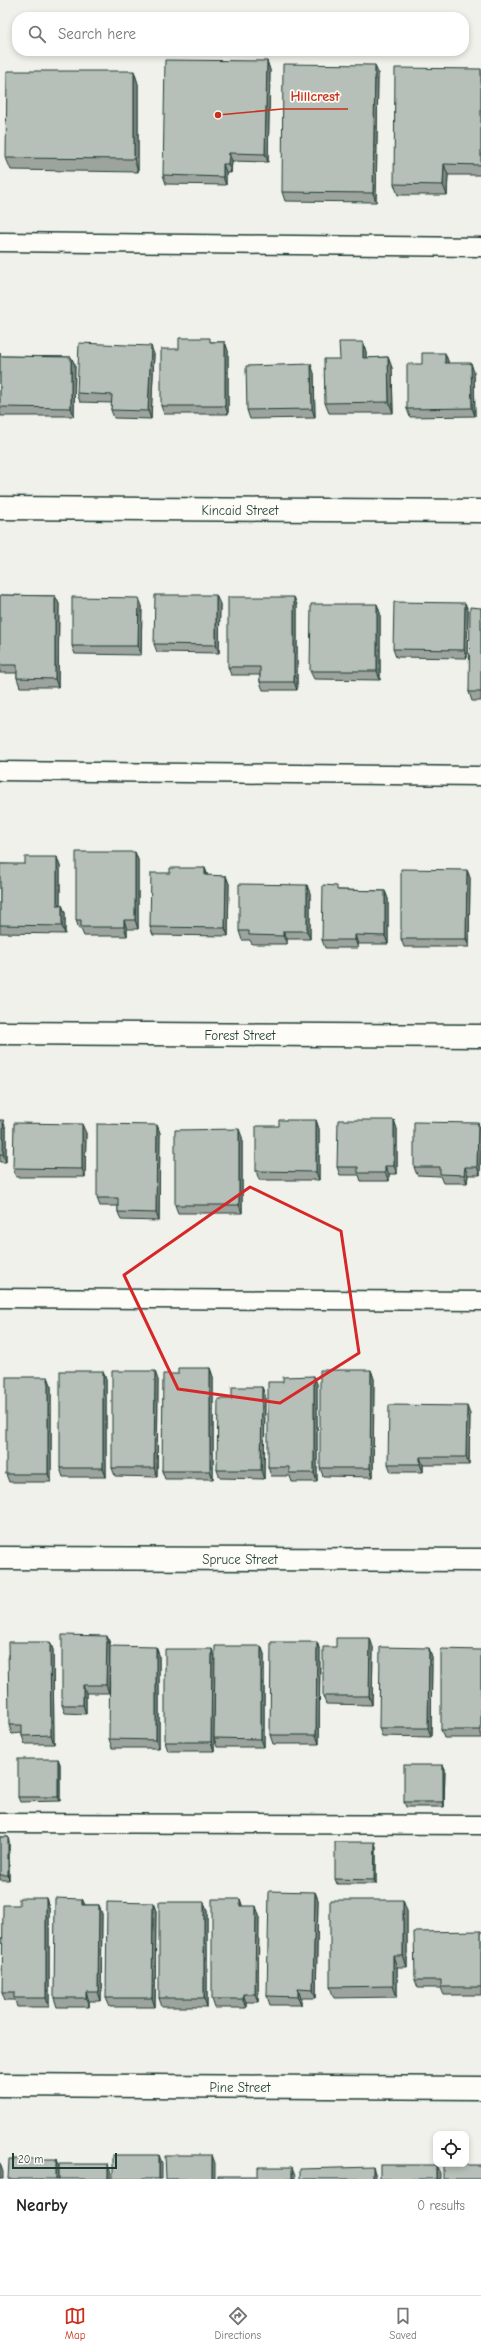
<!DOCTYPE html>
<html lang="en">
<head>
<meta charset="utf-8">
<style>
	:root { --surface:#fff; --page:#f6f6f6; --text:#222; --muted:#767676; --line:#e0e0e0; --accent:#c8321e }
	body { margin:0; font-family:"Comic Neue",sans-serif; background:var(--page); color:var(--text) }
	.controls { position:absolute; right:12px; bottom:12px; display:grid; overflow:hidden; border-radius:8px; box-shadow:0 2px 6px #0003 }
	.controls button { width:36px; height:36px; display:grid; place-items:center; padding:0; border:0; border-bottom:1px solid var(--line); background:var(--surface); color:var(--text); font:20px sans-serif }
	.scale { position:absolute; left:12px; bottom:10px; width:105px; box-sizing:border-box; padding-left:4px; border:2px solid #1f3d34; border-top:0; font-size:11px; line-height:14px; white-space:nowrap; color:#1f3d34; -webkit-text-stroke:3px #fdfcf7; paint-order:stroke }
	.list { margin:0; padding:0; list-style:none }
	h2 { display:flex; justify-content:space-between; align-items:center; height:52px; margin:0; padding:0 16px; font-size:17px }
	h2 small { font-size:13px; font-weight:400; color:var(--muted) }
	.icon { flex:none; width:22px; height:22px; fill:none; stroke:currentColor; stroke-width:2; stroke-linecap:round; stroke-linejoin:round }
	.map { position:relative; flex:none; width:481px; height:2179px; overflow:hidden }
	.search { position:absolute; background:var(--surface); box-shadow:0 2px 6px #0003; left:12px; right:12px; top:12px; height:44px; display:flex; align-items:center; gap:10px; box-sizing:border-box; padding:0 14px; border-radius:16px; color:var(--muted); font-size:15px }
	.sheet { height:116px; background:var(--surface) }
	nav { display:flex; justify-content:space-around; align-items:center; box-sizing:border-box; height:56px; border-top:1px solid var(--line); background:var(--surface); font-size:11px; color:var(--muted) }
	nav a { display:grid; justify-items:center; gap:2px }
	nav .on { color:var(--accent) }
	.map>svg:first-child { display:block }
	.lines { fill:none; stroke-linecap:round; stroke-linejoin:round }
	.lane-casing { stroke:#1f3d34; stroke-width:21 }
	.street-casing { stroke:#1f3d34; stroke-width:25 }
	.secondary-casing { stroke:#1f3d34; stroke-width:25 }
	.lane { stroke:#fdfcf7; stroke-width:18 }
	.street { stroke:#fdfcf7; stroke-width:22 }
	.secondary { stroke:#fdfcf7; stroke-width:22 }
	.wall { fill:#9da49e; stroke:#1f3d34 }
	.shaded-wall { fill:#7f8681; stroke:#1f3d34 }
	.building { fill:#b6bfb8; stroke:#1f3d34 }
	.marked { fill:none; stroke:#d62828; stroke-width:3; stroke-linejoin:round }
	.labels { text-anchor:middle; stroke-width:3.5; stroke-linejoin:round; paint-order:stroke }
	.street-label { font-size:13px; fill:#1f3d34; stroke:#fdfcf7 }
	.leader { fill:none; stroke:#c8321e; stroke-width:1.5 }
	.callout-dot { fill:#c8321e; stroke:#fdfcf7; stroke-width:1.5 }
	.callout-label { font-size:14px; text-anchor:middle; font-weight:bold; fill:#c8321e; stroke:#fdfcf7; stroke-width:3.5; stroke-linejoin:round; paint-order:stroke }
</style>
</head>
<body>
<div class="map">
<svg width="481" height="2179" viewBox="0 0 481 2179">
	<rect width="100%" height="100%" fill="#f0f1eb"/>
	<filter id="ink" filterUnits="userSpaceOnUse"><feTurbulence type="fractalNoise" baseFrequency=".025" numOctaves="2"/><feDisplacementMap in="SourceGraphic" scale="8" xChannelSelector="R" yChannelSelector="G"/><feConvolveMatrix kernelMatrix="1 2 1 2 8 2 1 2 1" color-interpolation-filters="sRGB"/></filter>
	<g filter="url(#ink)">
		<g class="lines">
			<defs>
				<g id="lane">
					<polyline points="0,242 481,247"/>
					<polyline points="0,771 481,776"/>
					<polyline points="0,1298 481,1301"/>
					<polyline points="0,1823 481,1825"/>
				</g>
				<g id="street">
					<polyline points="0,1033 481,1036"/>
					<polyline points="0,1558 481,1560"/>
					<polyline points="0,2085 481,2088"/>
				</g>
				<polyline id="secondary" points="0,508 481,511"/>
			</defs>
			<use href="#lane" class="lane-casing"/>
			<use href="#street" class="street-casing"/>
			<use href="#secondary" class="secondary-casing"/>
			<use href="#lane" class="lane"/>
			<use href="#street" class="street"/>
			<use href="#secondary" class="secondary"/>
		</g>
		<g class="wall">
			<polygon points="267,61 270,70 268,162 232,161 231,173 226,172 226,185 166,184 163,175"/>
			<polygon points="481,69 481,175 448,175 447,195 398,195 394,184"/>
			<polygon points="134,71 138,84 138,172 11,170 6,158"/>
			<polygon points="378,73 376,202 285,201 282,192"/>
			<polygon points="211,342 225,342 228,351 228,414 164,414 161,406 179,349"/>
			<polygon points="363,342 366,352 366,358 388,357 392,368 393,413 329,413 325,403 340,359"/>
			<polygon points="0,353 1,356 71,357 75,365 74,416 1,416 0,412"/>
			<polygon points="445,353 448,361 448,363 474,372 475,416 410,417 407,409 422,364"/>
			<polygon points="154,354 151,419 114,418 111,410 112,403 80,402 77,393"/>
			<polygon points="314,373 315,418 250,419 247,410"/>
			<polygon points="0,595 55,596 59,604 58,687 20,687 17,678 17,673 0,673"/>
			<polygon points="294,597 297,605 297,690 263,690 260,682 260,675 231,675 228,667"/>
			<polygon points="465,603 468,611 467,658 396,657 393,649"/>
			<polygon points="220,604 219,653 157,652 154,644"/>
			<polygon points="377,604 380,613 380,680 314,679 310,671"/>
			<polygon points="142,606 141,655 75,654 72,646"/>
			<polygon points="481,608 481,701 472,701 469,692"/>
			<polygon points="135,852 138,860 138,929 127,929 127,936 84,936 81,929 79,929 76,920"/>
			<polygon points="0,864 60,866 60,905 62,905 65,913 65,934 0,933"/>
			<polygon points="205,868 208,876 226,876 229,884 228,936 153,935 150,927 170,873"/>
			<polygon points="467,870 470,878 469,947 404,947 401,939"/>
			<polygon points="338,890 385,891 388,899 388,944 358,944 358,948 325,948 322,940"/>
			<polygon points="310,893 310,939 287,939 287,944 252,944 250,940 242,940 239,931"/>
			<polygon points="0,1120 6,1129 6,1162 0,1162"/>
			<polygon points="316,1120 319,1129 319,1180 259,1180 256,1171"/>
			<polygon points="394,1120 397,1129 397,1174 389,1174 389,1181 361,1181 359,1175 340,1175 337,1167"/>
			<polygon points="157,1125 160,1133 159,1221 121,1220 118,1212 118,1206 100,1206 97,1198"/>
			<polygon points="481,1131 480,1175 468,1175 467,1183 443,1183 440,1176 417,1175 414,1167"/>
			<polygon points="86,1133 85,1177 16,1177 13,1168"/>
			<polygon points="242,1137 242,1213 178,1213 175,1205"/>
			<polygon points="210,1368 213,1377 213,1479 165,1479 162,1471 178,1374"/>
			<polygon points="371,1370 374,1379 373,1477 323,1476 320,1468"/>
			<polygon points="103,1371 106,1380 106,1477 63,1477 60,1468"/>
			<polygon points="314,1376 317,1384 317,1482 292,1482 290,1476 271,1476 268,1467 283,1382"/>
			<polygon points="48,1377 51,1385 51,1482 9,1482 6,1474"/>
			<polygon points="158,1380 157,1477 115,1476 112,1468"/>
			<polygon points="262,1387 265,1395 264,1479 220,1478 217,1470 232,1399"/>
			<polygon points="470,1414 469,1465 423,1465 423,1472 391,1472 388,1464"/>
			<polygon points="107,1636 110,1644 109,1693 86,1693 86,1714 65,1713 62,1705"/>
			<polygon points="50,1642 53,1650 54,1744 25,1744 22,1736 22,1733 12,1734 9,1725"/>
			<polygon points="317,1642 320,1651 319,1744 273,1744 270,1735"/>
			<polygon points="261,1646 264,1654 264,1747 217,1747 214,1738"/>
			<polygon points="156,1647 159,1655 159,1748 112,1748 109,1739"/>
			<polygon points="373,1647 372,1705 326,1704 323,1696"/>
			<polygon points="429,1648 432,1657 431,1737 382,1736 379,1728"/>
			<polygon points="212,1649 215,1658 214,1751 168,1751 165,1742"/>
			<polygon points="481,1650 481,1738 444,1738 441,1730"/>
			<polygon points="58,1759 60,1764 60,1801 20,1802 18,1797"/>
			<polygon points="443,1765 445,1769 444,1807 406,1807 404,1802"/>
			<polygon points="0,1837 8,1837 9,1842 9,1880 0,1880"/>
			<polygon points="375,1842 376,1847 376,1884 337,1884 335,1879"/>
			<polygon points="315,1892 318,1900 316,1998 301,1998 301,2005 270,2005 267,1996"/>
			<polygon points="46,1898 49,1907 49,2007 17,2007 15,2000 5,2000 2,1992 19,1905"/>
			<polygon points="82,1899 85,1905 99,1905 102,1914 101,2001 89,2001 89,2007 57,2007 54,1998"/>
			<polygon points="240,1899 242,1906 259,1915 258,2002 246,2002 246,2008 215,2008 212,1999"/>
			<polygon points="153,1903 156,1911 155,2007 110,2007 106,1998"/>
			<polygon points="207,1911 207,2007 162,2007 159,1998"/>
			<polygon points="407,1911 407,1967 397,1967 397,1997 334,1998 330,1987"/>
			<polygon points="481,1931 481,1995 444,1995 441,1988 418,1988 415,1980"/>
		</g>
		<g class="shaded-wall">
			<polygon points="267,61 270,70 268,162 265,154"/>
			<polygon points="375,65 378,73 376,202 373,193"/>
			<polygon points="134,71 138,84 138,172 134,159"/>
			<polygon points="229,153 232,161 231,173 228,164"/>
			<polygon points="223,164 226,172 226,185 223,177"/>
			<polygon points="444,164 448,175 447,195 443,185"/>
			<polygon points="225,342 228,351 228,414 225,406"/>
			<polygon points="363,342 366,352 366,369 363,358"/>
			<polygon points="151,346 154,354 151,419 148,411"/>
			<polygon points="445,353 448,361 448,372 445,363"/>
			<polygon points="71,357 75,365 74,416 71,408"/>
			<polygon points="388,357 392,368 393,413 389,402"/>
			<polygon points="471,363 474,372 475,416 472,408"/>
			<polygon points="311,364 314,373 315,418 312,409"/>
			<polygon points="216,595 220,604 219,653 216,645"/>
			<polygon points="55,596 59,604 58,687 55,679"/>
			<polygon points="294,597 297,605 297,690 294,682"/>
			<polygon points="139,598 142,606 141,655 138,646"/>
			<polygon points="465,603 468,611 467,658 464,650"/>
			<polygon points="377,604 380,613 380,680 377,671"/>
			<polygon points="135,852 138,860 138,929 135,920"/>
			<polygon points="57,857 60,866 60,913 57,905"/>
			<polygon points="205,868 208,877 205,875"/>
			<polygon points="467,870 470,878 469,947 466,939"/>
			<polygon points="226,876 229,884 228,936 225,928"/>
			<polygon points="307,885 310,893 310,939 307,931"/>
			<polygon points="385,891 388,899 388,944 385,936"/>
			<polygon points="62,905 65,913 65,934 62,926"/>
			<polygon points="124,920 127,929 127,936 124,927"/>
			<polygon points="283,931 287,939 287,944 283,936"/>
			<polygon points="355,935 358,944 358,948 355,940"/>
			<polygon points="3,1120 6,1129 6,1162 3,1154"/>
			<polygon points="316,1120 319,1129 319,1180 316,1172"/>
			<polygon points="394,1120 397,1129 397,1174 394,1166"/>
			<polygon points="478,1123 481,1131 480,1175 477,1167"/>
			<polygon points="82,1124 86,1133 85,1177 82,1169"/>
			<polygon points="157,1125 160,1133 159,1221 156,1213"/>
			<polygon points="239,1129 242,1137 242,1213 239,1205"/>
			<polygon points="385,1166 389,1174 389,1181 385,1173"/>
			<polygon points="465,1167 468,1175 467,1183 464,1175"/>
			<polygon points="210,1368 213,1377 213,1479 210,1471"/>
			<polygon points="371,1370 374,1379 373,1477 370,1468"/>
			<polygon points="103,1371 106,1380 106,1477 103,1468"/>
			<polygon points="155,1371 158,1380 157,1477 154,1468"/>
			<polygon points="314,1376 317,1384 317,1482 314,1473"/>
			<polygon points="48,1377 51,1385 51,1482 48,1474"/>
			<polygon points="262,1387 265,1395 264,1479 261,1470"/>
			<polygon points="467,1406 470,1414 469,1465 466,1457"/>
			<polygon points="420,1457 423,1465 423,1472 420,1464"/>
			<polygon points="107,1636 110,1644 109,1693 106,1685"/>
			<polygon points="370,1638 373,1647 372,1705 369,1696"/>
			<polygon points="50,1642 53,1650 54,1744 51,1735"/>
			<polygon points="317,1642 320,1651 319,1744 316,1735"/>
			<polygon points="261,1646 264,1654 264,1747 261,1739"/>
			<polygon points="156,1647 159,1655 159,1748 156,1740"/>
			<polygon points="429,1648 432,1657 431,1737 428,1728"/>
			<polygon points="212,1649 215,1658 214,1751 211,1742"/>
			<polygon points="83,1685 86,1693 86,1714 83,1705"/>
			<polygon points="58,1759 60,1764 60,1801 58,1797"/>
			<polygon points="443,1765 445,1769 444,1807 443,1802"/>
			<polygon points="8,1837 9,1842 9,1880 8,1875"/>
			<polygon points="375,1842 376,1847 376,1884 374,1880"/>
			<polygon points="315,1892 318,1900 316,1998 313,1990"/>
			<polygon points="46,1898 49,1907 49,2007 46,1998"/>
			<polygon points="82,1899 86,1907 82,1905"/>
			<polygon points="240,1899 243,1908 240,1906"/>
			<polygon points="403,1900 407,1911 407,1967 403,1956"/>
			<polygon points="204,1902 207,1911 207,2007 204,1998"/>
			<polygon points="153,1903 156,1911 155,2007 152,1998"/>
			<polygon points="99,1905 102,1914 101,2001 98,1992"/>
			<polygon points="256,1906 259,1915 258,2002 255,1994"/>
			<polygon points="393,1956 397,1967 397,1997 393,1986"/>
			<polygon points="298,1989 301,1998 301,2005 298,1997"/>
			<polygon points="86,1992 89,2001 89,2007 86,1998"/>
			<polygon points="243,1994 246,2002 246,2008 243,1999"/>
			<polygon points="159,2155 162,2163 162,2179 159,2179"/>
			<polygon points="212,2155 215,2163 215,2179 212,2179"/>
			<polygon points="56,2159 59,2168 59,2179 56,2179"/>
			<polygon points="0,2163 3,2172 3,2179 0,2179"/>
			<polygon points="108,2164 111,2173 111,2179 108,2179"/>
			<polygon points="436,2165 440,2173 440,2179 436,2179"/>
			<polygon points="292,2167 295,2175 295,2179 292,2179"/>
			<polygon points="373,2167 376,2176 376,2179 373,2179"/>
		</g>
		<g class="building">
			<polygon points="165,60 267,61 265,154 229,153 228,164 223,164 223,177 163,175"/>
			<polygon points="283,64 375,65 373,193 282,192"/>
			<polygon points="395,68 481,69 481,165 444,164 443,185 394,184"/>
			<polygon points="7,71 134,71 134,159 6,158"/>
			<polygon points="179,338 210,338 210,342 225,342 225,406 161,406 161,349 179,349"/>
			<polygon points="339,342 363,342 363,358 388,357 389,402 325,403 324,359 340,359"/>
			<polygon points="79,343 151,346 148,411 111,410 112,395 77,393"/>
			<polygon points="422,353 445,353 445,363 471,363 472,408 407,409 407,364 422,364"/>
			<polygon points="0,356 71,357 71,408 0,407"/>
			<polygon points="311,364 312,409 247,410 246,366"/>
			<polygon points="0,595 55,596 55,679 17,678 17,665 0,665"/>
			<polygon points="155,595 216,595 216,645 154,644"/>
			<polygon points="72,597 139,598 138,646 72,646"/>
			<polygon points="228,597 294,597 294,682 260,682 260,667 228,667"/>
			<polygon points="394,602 465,603 464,650 393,649"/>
			<polygon points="311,604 377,604 377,671 310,671"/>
			<polygon points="470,607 481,608 481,692 469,692"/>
			<polygon points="76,852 135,852 135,920 124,920 124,927 81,927 81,920 76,920"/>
			<polygon points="25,857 57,857 57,905 62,905 62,926 0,925 0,864 25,864"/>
			<polygon points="170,868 205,868 205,875 226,876 225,928 150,927 151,873 170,873"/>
			<polygon points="401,869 467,870 466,939 401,939"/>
			<polygon points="239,884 307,885 307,931 283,931 283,936 249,935 249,931 239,931"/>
			<polygon points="323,885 337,886 337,890 385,891 385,936 355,935 355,940 322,940"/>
			<rect x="0" y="1120" width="3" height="34"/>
			<polygon points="279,1120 316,1120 316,1172 256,1171 256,1126 279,1126"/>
			<polygon points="338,1120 394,1120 394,1166 385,1166 385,1173 358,1173 358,1167 337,1167"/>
			<polygon points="414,1122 478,1123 477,1167 465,1167 464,1175 440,1174 440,1167 414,1167"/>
			<polygon points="14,1123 82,1124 82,1169 13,1168"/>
			<polygon points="97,1124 157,1125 156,1213 118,1212 118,1198 97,1198"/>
			<polygon points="239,1129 239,1205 175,1205 175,1130"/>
			<polygon points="178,1368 210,1368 210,1471 162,1471 163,1374 178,1374"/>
			<polygon points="320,1370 371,1370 370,1468 320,1468"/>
			<rect x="60" y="1371" width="43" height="97"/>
			<polygon points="112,1371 155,1371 154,1468 112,1468"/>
			<polygon points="314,1376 314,1473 289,1473 289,1467 268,1467 268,1382 283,1382 283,1377"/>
			<rect x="6" y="1377" width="42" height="97"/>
			<polygon points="232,1387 262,1387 261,1470 217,1470 218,1399 232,1399"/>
			<polygon points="389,1405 467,1406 466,1457 420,1457 420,1464 388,1464"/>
			<polygon points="62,1635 107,1636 106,1685 83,1685 83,1705 62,1705"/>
			<polygon points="336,1638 370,1638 369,1696 323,1696 323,1647 336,1647"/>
			<polygon points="8,1642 50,1642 51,1735 22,1736 22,1725 9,1725"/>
			<polygon points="271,1642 317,1642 316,1735 270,1735"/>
			<polygon points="110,1646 156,1647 156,1740 109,1739"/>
			<polygon points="215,1646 261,1646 261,1739 214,1738"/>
			<polygon points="380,1647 429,1648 428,1728 379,1728"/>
			<polygon points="165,1649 212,1649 211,1742 165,1742"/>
			<polygon points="441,1649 481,1650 481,1730 441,1730"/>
			<rect x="18" y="1759" width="40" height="38"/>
			<rect x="404" y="1765" width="39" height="37"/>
			<rect x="0" y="1837" width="8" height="38"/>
			<polygon points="335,1842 375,1842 374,1880 335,1879"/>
			<polygon points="269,1891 315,1892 313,1990 298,1989 298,1997 267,1996"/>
			<polygon points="19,1898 46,1898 46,1998 14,1998 14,1992 2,1992 3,1905 19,1905"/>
			<polygon points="55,1898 82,1899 82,1905 99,1905 98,1992 86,1992 86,1998 54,1998"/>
			<polygon points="212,1899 240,1899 240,1906 256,1906 255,1994 243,1994 243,1999 212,1999"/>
			<polygon points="330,1900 403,1900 403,1956 393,1956 393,1986 330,1987"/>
			<polygon points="107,1902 153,1903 152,1998 106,1998"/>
			<rect x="159" y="1902" width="45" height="96"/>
			<polygon points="481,1931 481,1987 441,1987 441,1980 415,1980 414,1932"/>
			<rect x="113" y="2155" width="46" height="24"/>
			<polygon points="165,2155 212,2155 212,2179 166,2179"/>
			<polygon points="9,2159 56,2159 56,2179 8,2179"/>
			<rect x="59" y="2164" width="49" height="15"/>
			<rect x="380" y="2165" width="56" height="14"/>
			<rect x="443" y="2165" width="38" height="14"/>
			<polygon points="258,2167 292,2167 292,2179 218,2179 218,2176 258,2176"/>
			<polygon points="373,2167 373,2179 300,2179 300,2169"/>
		</g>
	</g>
	<path class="marked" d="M 250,1187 L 341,1231 L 359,1353 L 280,1403 L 178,1389 L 124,1275 Z"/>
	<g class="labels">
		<g class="street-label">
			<text x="240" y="515">Kincaid Street</text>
			<text x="240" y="1040">Forest Street</text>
			<text x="240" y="1564">Spruce Street</text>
			<text x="240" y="2092">Pine Street</text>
		</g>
	</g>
	<path class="leader" d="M218 115L282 109H348"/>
	<circle class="callout-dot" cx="218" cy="115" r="4"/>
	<g class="callout-label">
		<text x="315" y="101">Hillcrest</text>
	</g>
</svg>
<div class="controls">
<button><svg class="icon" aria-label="locate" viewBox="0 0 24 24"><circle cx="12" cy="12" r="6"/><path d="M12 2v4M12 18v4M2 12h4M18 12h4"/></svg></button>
</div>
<div class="scale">20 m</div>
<div class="search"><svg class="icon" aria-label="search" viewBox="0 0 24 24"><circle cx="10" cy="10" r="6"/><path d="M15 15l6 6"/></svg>Search here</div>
</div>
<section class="sheet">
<h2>Nearby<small>0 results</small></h2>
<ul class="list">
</ul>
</section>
<nav>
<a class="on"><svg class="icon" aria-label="map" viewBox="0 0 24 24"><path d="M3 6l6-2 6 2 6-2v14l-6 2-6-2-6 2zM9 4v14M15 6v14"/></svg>Map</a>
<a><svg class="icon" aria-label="directions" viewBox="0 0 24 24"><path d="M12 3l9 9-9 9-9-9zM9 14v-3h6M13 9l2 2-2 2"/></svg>Directions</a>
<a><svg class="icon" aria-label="saved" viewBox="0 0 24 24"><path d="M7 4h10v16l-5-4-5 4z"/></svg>Saved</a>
</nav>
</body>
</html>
